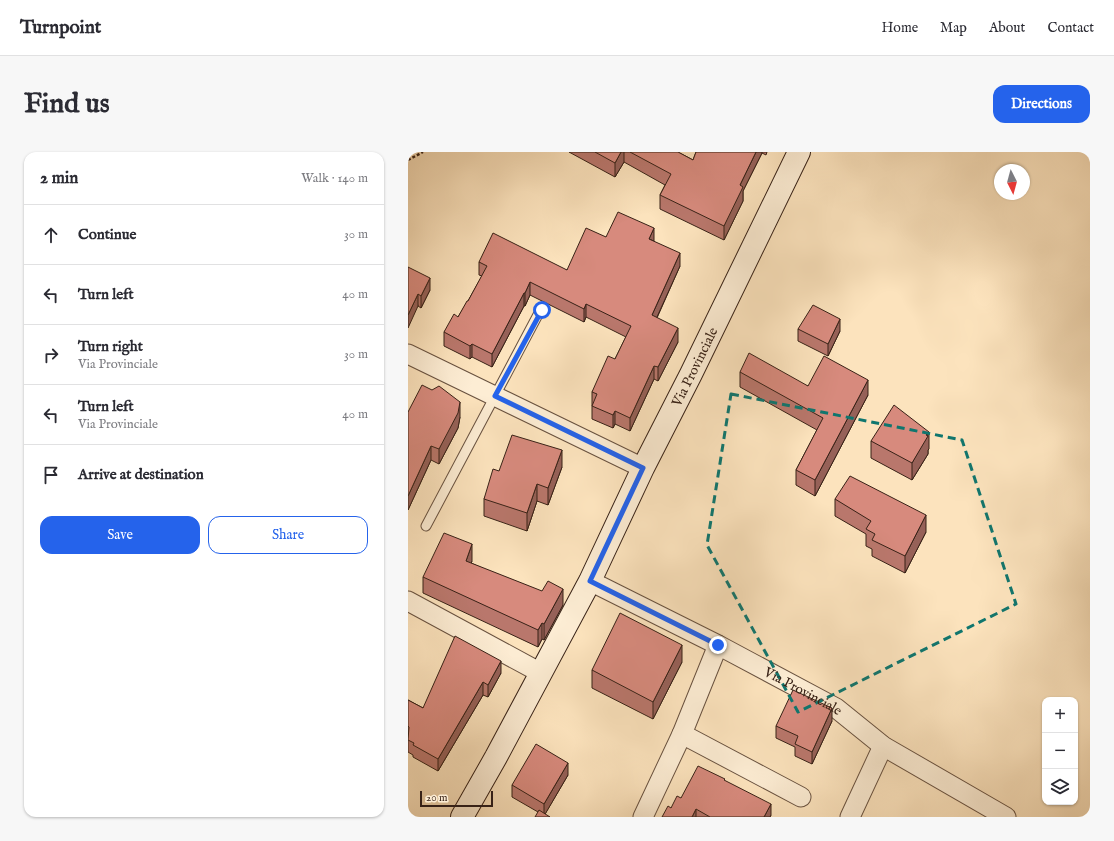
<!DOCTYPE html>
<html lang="en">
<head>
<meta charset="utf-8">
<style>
	:root { --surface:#fff; --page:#f7f7f7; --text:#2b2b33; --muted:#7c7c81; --line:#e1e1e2; --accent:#2563eb }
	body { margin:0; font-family:"IM FELL English",serif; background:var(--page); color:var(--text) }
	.controls { position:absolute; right:12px; bottom:12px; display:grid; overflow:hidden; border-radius:8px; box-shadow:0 1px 3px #0004 }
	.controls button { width:36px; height:36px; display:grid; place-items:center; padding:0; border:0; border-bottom:1px solid var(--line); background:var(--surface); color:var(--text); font:20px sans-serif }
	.compass { position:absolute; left:586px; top:12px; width:36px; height:36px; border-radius:50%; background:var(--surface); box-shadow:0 1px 3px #0004; rotate:174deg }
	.scale { position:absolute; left:12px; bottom:10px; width:73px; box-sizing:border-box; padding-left:4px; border:2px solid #382217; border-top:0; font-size:11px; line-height:14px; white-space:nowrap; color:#382217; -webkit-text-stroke:3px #fdedd4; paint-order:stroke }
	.stop { position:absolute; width:12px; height:12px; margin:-9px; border:3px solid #2563eb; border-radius:50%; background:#fff }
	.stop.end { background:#2563eb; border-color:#fff; box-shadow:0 1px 4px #0008 }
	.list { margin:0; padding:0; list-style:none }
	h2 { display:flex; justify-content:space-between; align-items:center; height:52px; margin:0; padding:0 16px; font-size:17px }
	h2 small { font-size:13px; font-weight:400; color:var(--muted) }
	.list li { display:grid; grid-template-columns:26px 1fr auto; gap:12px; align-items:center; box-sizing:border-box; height:60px; padding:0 16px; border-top:1px solid var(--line) }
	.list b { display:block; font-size:15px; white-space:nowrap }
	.list p { margin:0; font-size:13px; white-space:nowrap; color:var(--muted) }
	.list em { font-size:13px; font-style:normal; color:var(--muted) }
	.actions { display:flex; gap:8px; padding:12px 16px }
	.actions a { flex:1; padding:9px 0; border:1px solid var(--accent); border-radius:12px; text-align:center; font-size:14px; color:var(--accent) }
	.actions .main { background:var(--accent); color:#fff }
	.icon { flex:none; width:22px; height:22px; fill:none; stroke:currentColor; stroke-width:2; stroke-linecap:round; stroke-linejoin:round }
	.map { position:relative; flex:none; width:682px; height:665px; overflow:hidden; border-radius:12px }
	header { display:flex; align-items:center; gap:24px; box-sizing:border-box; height:56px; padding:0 20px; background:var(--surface); border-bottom:1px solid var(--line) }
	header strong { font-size:19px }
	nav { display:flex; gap:22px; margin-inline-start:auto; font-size:14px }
	.intro { display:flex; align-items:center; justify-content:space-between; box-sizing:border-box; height:96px; padding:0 24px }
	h1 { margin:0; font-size:28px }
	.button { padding:10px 18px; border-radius:12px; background:var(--accent); color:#fff; font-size:14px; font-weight:700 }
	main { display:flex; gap:24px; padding:0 24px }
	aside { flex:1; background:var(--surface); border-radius:12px; box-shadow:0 1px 3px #0004 }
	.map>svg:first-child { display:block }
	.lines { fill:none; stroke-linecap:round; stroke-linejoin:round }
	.lane-casing { stroke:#695240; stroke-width:11 }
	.street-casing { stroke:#695240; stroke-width:21 }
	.secondary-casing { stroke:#382217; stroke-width:24 }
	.path { stroke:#382217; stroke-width:2.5; stroke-dasharray:3 2; stroke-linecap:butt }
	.lane { stroke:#fdedd4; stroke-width:9 }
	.street { stroke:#fdedd4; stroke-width:19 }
	.secondary { stroke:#fdedd4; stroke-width:22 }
	.wall { fill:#b9776c; stroke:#382217 }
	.shaded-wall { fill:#966158; stroke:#382217 }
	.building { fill:#d78a7d; stroke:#382217 }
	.route { stroke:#2563eb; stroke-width:5 }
	.marked { fill:none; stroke:#0f766e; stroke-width:3; stroke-dasharray:8 5; stroke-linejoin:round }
	.labels { text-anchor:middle; stroke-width:3; stroke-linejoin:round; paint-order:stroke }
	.street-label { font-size:14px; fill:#382217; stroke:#fdedd4 }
</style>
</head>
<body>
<header>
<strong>Turnpoint</strong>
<nav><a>Home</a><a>Map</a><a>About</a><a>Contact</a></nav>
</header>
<div class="intro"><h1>Find us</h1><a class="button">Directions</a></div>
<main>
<aside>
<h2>2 min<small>Walk · 140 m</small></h2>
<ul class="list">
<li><svg class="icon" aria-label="ahead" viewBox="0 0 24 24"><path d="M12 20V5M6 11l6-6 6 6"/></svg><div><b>Continue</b></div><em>30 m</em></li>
<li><svg class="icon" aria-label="left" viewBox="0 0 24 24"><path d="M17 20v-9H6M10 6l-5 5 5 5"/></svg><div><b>Turn left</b></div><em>40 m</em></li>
<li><svg class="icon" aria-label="right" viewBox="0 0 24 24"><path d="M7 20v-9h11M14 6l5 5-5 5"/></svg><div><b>Turn right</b><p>Via Provinciale</p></div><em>30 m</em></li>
<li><svg class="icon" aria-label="left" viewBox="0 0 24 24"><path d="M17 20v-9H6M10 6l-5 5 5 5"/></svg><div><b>Turn left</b><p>Via Provinciale</p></div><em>40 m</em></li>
<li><svg class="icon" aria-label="arrive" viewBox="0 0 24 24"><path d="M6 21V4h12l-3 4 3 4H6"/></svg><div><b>Arrive at destination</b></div></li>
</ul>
<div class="actions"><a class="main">Save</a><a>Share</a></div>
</aside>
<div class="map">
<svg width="682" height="665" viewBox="0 0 682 665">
	<rect width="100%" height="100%" fill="#fce3bd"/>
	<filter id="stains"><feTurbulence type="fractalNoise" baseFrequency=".005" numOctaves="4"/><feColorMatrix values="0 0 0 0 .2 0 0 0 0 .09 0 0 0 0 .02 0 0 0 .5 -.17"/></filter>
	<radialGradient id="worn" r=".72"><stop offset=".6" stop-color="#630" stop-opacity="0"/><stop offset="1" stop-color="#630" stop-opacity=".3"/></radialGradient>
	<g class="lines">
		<defs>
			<polyline id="lane" points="18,374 133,157"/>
			<g id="street">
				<polyline points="0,202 235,316"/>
				<path id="s1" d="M 182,429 L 310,493 L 428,556 L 475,594 L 598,665"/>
				<polyline points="0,449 133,521"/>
				<polyline points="274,582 393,645"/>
				<polyline points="235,665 274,582 310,493"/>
				<polyline points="442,665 475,594"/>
			</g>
			<g id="secondary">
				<path id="s2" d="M 54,665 L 88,605 L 182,429 L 235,316 L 283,222 L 391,0"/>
			</g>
		</defs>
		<use href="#lane" class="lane-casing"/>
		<use href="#street" class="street-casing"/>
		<use href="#secondary" class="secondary-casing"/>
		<polyline class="path" points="0,8 15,0"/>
		<use href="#lane" class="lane"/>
		<use href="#street" class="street"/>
		<use href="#secondary" class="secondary"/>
	</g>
	<g class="wall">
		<polygon points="161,0 270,0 285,8 288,0 359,0 358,3 354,1 335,39 335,49 316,88 252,57 252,43 257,33 216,10 207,25"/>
		<polygon points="198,85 246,89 272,114 249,166 270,190 250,229 246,227 222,279 207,272 205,276 184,267 184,240 207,207 218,185 178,165 176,170 122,143 117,154 116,154 84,215 64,205 62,207 36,194 36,180 50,165 60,149 74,124 71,123 71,110 159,118"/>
		<polygon points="0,115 22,138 13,156 10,154"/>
		<polygon points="390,177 432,179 420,204 390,189"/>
		<polygon points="332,220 400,234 460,243 407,344 388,333 388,318 409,278 332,235"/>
		<polygon points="24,238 52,265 50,276 31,312 23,308 0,358 0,260"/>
		<polygon points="463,289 521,297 520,298 520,302 504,328 463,306"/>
		<polygon points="154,315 140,353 129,349 119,379 76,364 76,347 91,319"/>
		<polygon points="427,347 518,380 497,421 464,404 464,397 458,394 458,382 427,364"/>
		<polygon points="64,409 63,411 155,453 136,488 134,487 130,495 15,441 15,425"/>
		<polygon points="274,510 245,567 184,536 184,518"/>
		<polygon points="93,521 80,545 75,543 30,619 5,605 5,603 0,600 0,548 15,556"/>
		<polygon points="424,569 404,612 387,604 387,595 368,586 368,574"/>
		<polygon points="160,623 137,662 130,660 104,645 104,633"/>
		<polygon points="317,629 363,663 362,665 254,665 273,646"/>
	</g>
	<g class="shaded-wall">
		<polygon points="213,0 216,0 216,10 207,25 207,11"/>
		<polygon points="348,0 354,0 354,1 335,39 335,49 316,88 316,74 332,33"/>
		<polygon points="246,76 246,89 241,87"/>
		<polygon points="272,101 272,114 244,176 244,163"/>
		<polygon points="22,126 22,138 13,156 13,144"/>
		<polygon points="122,130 122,143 117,154 117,141"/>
		<polygon points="116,141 116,154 84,215 84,202"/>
		<polygon points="10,142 10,154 0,176 0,163"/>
		<polygon points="178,152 178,165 176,170 176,157"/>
		<polygon points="432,167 432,179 420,204 420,192"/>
		<polygon points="270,176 270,190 250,229 250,215"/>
		<polygon points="64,192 64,205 62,207 62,194"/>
		<polygon points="246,214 246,227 222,279 222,266"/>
		<polygon points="460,228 460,243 407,344 407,328"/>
		<polygon points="52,250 52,265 50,276 31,312 31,297"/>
		<polygon points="207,259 207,272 205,276 205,263"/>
		<polygon points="521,280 521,297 520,298 520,302 504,328 504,311"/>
		<polygon points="23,294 23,308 0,358 0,344"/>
		<polygon points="154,298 154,315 140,353 140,336"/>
		<polygon points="129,332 129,349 119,379 119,361"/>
		<polygon points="518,363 518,380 497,421 497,404"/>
		<polygon points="64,392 64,409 58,425 58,409"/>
		<polygon points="155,437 155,453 136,488 136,472"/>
		<polygon points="134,471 134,487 130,495 130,478"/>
		<polygon points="274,493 274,510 245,567 245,550"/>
		<polygon points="93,509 93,521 80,545 80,533"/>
		<polygon points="75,530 75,543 30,619 30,607"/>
		<polygon points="424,556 424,569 404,612 404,600"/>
		<polygon points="160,611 160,623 136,664 136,652"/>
		<polygon points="363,652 363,663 362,665 356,665"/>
		<polygon points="288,657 288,665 284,665"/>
	</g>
	<g class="building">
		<polygon points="187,0 213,0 207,11"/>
		<polygon points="222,0 270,0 285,8 288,0 348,0 332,33 335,35 316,74 252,43 263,22"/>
		<polygon points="210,60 246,76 241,87 272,101 244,163 270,176 250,215 246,214 222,266 207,259 205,263 184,254 189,242 184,240 200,204 207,207 223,174 178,152 176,157 122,130 117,141 116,141 84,202 64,192 62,194 36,180 46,162 50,165 59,149 60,149 79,114 71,110 85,81 159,118 178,76 198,85"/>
		<polygon points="0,115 22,126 13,144 10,142 0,163"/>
		<polygon points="405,153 432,167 420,192 390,177"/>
		<polygon points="341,201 400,234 416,204 460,228 407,328 388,318 415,266 332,220"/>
		<polygon points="14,233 24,238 31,234 52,250 50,261 31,297 23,294 0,344 0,260"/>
		<polygon points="486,253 521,280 518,283 520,284 504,311 463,289"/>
		<polygon points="104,283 154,298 140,336 129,332 119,361 76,347 85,317 91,319"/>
		<polygon points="442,324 518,363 497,404 464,388 467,382 458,377 463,369 427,347"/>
		<polygon points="36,381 64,392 58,409 134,439 140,429 155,437 136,472 134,471 130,478 15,425"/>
		<polygon points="212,461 274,493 245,550 184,518"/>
		<polygon points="47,484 93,509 80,533 75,530 30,607 5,593 6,591 0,588 1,575 0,574 0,548 15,556"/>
		<polygon points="385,538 424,556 404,600 387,592 390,584 368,574"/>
		<polygon points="128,592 160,611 136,652 104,633"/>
		<polygon points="290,614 317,627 316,628 363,652 356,665 302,665 288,657 284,665 254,665 260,654 263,656 269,644 273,646"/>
		<polygon points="131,658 142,665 127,665"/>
	</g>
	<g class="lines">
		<polyline class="route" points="134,158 87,244 235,316 182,429 310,493"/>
	</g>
	<path class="marked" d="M 323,242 L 554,288 L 608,452 L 390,560 L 299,393 Z"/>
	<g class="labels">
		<g class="street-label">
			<text dy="5" stroke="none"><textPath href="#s2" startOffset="507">Via Provinciale</textPath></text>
			<text dy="5" stroke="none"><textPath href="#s1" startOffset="240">Via Provinciale</textPath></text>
		</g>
	</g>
	<rect width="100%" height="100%" filter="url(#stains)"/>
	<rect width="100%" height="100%" fill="url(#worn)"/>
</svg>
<div class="controls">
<button>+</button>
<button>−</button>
<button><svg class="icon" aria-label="layers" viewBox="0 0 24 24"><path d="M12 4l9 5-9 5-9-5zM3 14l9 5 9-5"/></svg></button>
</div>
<svg class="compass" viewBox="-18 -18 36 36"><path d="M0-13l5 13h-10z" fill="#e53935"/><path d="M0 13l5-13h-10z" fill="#7c7c81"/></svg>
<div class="scale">20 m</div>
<div class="stop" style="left:134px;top:158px"></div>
<div class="stop end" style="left:310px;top:493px"></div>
</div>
</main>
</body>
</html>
